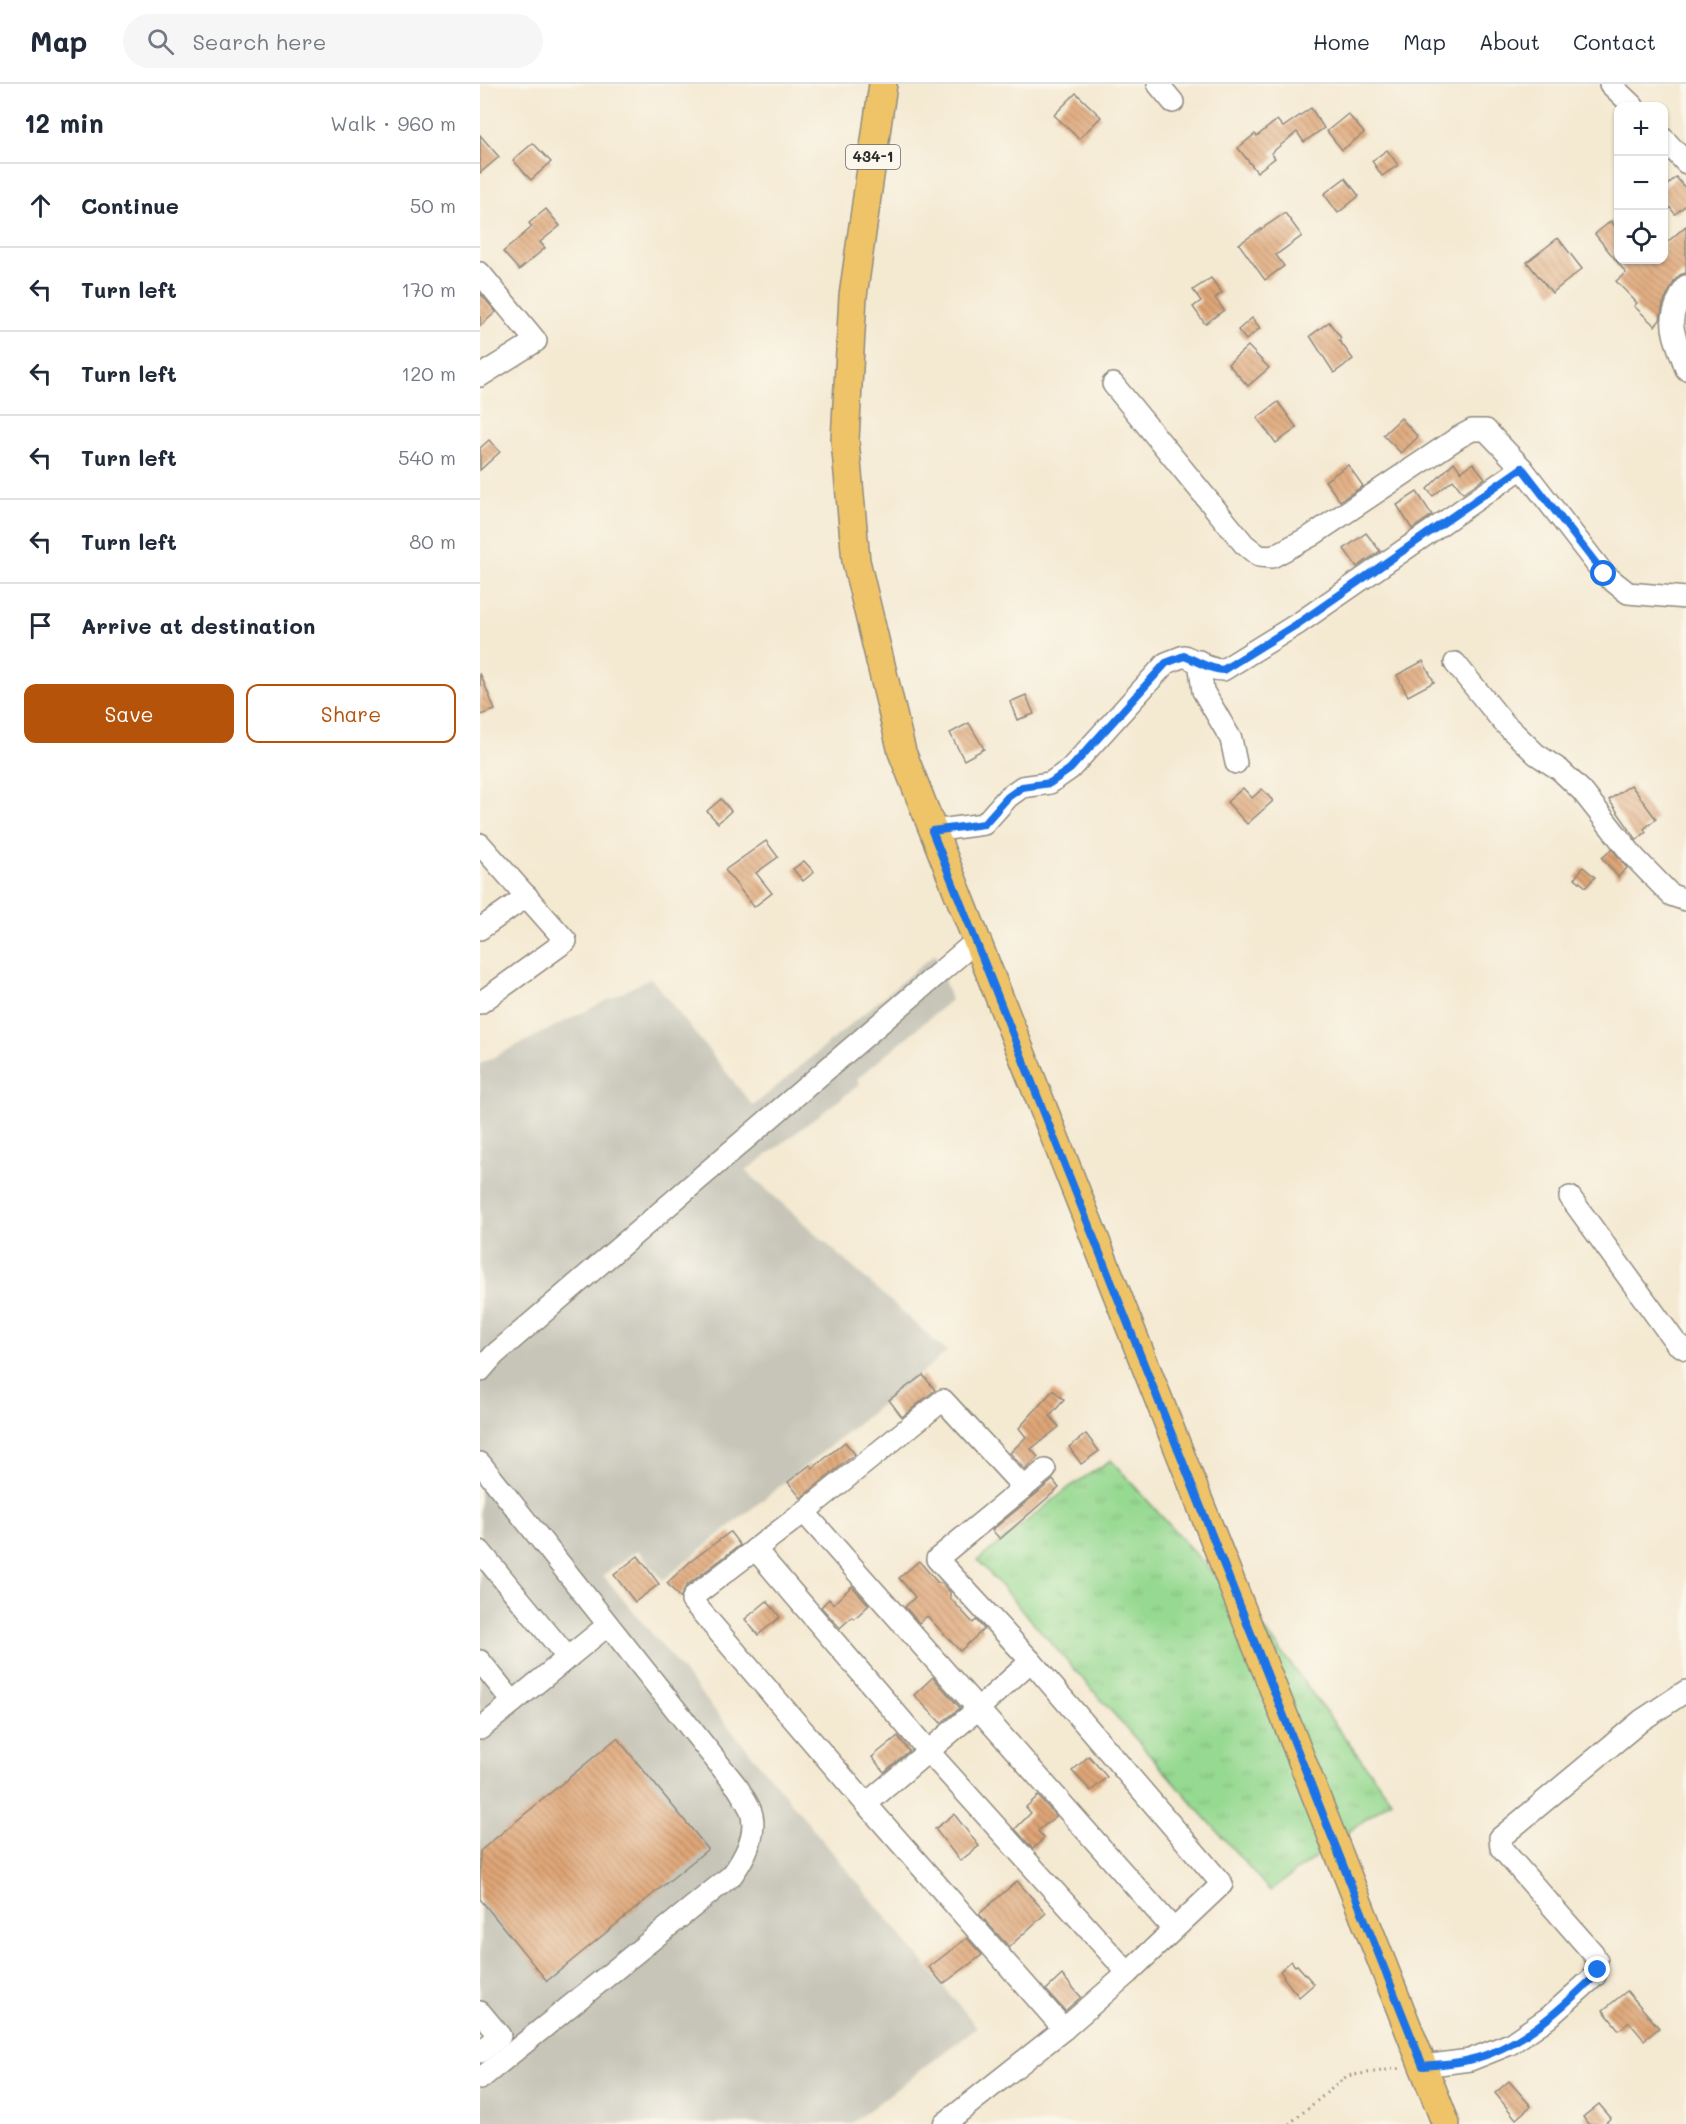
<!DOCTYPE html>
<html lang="en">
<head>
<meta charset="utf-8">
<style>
	:root { --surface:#fff; --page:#f6f6f7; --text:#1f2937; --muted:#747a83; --line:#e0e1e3; --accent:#b45309 }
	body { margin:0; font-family:Mali,sans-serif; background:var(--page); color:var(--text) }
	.controls { position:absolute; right:18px; top:18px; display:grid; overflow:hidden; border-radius:12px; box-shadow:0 2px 4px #0004 }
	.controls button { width:54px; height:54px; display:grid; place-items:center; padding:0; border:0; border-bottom:2px solid var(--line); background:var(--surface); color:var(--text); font:30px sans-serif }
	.stop { position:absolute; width:18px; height:18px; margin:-14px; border:4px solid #1a73e8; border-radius:50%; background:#fff }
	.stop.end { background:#1a73e8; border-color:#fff; box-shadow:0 2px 6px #0008 }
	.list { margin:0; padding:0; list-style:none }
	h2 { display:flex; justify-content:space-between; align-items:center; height:78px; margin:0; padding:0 24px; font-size:26px }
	h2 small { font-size:20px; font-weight:400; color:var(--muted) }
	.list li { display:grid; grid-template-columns:39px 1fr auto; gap:18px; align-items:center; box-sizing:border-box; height:84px; padding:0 24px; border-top:2px solid var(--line) }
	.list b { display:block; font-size:22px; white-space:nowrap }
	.list em { font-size:20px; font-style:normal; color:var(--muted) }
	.actions { display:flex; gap:12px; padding:18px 24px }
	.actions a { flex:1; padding:14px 0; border:2px solid var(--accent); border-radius:12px; text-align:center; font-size:21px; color:var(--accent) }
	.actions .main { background:var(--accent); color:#fff }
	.icon { flex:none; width:33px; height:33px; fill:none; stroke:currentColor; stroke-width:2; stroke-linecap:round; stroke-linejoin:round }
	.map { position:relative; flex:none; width:1206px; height:2040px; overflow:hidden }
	header { display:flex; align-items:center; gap:36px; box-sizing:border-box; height:84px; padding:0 30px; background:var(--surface); border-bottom:2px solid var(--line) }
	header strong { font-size:28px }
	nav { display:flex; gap:33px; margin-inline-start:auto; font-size:21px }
	.search { width:420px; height:54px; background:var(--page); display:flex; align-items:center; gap:15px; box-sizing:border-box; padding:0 21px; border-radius:33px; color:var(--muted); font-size:22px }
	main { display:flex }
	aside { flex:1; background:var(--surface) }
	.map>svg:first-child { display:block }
	.industrial { fill:#c6c5b8 }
	.grass { fill:url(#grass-tufts); stroke:#60825e; stroke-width:1.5 }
	.building { fill:url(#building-back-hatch) }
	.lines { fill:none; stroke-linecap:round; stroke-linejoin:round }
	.minor-casing { stroke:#908a7e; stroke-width:24 }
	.major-casing { stroke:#908a7e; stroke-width:30 }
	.path { stroke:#908a7e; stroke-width:3; stroke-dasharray:1.5 4.5; stroke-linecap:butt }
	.minor { stroke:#fff; stroke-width:21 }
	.major { stroke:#efc469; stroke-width:27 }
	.route { stroke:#1a73e8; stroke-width:8 }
	.labels { text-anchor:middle; stroke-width:4.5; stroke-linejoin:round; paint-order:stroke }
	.shield { fill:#fbf7ec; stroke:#696865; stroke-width:1.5 }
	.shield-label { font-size:15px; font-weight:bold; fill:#2b2b2b }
</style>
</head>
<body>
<header>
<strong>Map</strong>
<div class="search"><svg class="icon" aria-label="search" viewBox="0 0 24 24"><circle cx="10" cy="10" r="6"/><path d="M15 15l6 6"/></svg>Search here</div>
<nav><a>Home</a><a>Map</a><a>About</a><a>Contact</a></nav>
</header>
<main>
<aside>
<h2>12 min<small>Walk · 960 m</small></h2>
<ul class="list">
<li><svg class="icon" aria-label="ahead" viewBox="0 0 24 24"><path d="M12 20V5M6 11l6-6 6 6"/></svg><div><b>Continue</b></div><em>50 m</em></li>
<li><svg class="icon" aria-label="left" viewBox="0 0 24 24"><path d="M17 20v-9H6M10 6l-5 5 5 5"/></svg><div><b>Turn left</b></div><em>170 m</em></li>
<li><svg class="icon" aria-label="left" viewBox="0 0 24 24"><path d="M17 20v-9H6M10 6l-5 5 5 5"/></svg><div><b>Turn left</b></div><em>120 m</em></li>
<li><svg class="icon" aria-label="left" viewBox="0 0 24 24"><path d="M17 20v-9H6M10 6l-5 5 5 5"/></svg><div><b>Turn left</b></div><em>540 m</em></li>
<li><svg class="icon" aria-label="left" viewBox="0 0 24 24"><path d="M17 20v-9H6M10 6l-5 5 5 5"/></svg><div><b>Turn left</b></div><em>80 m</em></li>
<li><svg class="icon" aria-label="arrive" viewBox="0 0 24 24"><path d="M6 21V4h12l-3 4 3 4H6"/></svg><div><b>Arrive at destination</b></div></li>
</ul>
<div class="actions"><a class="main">Save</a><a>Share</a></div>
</aside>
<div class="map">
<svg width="1206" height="2040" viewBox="0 0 1206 2040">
	<defs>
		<pattern id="grass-tufts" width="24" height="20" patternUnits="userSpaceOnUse" patternTransform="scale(1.5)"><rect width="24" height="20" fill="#96d991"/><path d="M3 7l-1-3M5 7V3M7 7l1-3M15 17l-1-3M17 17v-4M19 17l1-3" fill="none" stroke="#81ba7d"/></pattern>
		<pattern id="building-back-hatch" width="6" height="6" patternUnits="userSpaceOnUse" patternTransform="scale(1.5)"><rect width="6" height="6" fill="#dfa677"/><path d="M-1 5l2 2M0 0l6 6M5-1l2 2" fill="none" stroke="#b58762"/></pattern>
	</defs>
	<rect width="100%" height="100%" fill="#fbf7ec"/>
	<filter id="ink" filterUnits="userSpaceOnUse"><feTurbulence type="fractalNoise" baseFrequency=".0167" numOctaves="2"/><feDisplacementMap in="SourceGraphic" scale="12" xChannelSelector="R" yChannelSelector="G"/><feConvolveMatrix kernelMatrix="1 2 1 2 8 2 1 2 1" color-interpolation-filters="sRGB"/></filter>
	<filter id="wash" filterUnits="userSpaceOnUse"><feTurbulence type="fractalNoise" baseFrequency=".008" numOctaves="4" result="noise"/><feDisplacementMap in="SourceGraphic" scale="24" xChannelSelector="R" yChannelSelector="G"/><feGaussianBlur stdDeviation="1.35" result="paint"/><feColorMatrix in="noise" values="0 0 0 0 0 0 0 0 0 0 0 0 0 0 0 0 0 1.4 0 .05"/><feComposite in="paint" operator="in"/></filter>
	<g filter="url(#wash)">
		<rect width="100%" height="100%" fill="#f4e9d1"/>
		<polygon class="industrial" points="455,870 471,916 377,995 380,1000 266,1087 467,1268 183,1496 158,1466 123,1491 497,1943 371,2040 0,2040 0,980 171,894 273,1022"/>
		<polygon class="grass" points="631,1376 792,1555 911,1716 790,1807 498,1476 591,1402"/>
		<g id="blocks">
			<g class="building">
				<polygon points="596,9 621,33 599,55 574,31"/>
				<polygon points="831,24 844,44 824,58 817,48 791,69 795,74 777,88 758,64 775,50 777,52 797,36 803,43"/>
				<polygon points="868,30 884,49 862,66 847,47"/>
				<polygon points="0,51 19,73 0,89"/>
				<polygon points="53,59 71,78 51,96 33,76"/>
				<polygon points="907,66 918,81 902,92 892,77"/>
				<polygon points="1196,93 1206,105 1206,121 1195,130 1184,116 1184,104"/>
				<polygon points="865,94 879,112 858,129 844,110"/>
				<polygon points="66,125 80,142 60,158 65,164 39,186 23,168 52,143 49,139"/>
				<polygon points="805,129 822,152 796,171 804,182 785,196 759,160"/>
				<polygon points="1131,137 1138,146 1138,176 1184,176 1184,161 1206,142 1206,189 1200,191 1195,196 1183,220 1180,236 1175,242 1154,222 1157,219 1136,197 1146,189 1115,150"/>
				<polygon points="1078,154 1102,185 1072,209 1047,178"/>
				<polygon points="731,194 742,209 735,214 744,226 725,240 713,223 721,217 713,206"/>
				<polygon points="0,209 16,228 0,242"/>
				<polygon points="772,234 780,244 766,256 758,246"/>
				<polygon points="849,238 861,254 859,256 873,275 854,289 830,252"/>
				<polygon points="768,262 789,284 768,302 748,280"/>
				<polygon points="798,318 817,344 796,359 777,334"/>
				<polygon points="921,334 938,353 921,369 903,351"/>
				<polygon points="9,356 20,368 0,386 0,364"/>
				<polygon points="974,378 981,388 993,379 1005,394 983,409 973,396 953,412 947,405"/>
				<polygon points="868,381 883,402 860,417 845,397"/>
				<polygon points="937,408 952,431 932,445 917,421"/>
				<polygon points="886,449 900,467 877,483 864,465"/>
				<polygon points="943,577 954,598 928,612 917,591"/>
				<polygon points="0,589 15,626 0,631"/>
				<polygon points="546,611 554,630 537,636 530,618"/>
				<polygon points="489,639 504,665 484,676 470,649"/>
				<polygon points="1151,701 1176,735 1164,745 1166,748 1157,756 1129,716"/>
				<polygon points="763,704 772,714 782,705 793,717 767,740 747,718"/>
				<polygon points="241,715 251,727 238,739 227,727"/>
				<polygon points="286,757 298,773 276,789 292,809 274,823 245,786"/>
				<polygon points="1132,765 1147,784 1138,793 1122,774"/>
				<polygon points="324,777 334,788 323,797 313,785"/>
				<polygon points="1103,783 1115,793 1106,803 1095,794"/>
				<polygon points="443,1291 455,1306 422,1333 409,1316"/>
				<polygon points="573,1306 584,1316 570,1332 579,1343 551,1365 558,1373 545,1386 530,1369 546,1353 539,1344"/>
				<polygon points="606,1350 619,1367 601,1380 589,1363"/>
				<polygon points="365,1358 375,1370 321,1414 308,1398 330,1381 333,1384"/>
				<polygon points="573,1396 579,1404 520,1455 512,1446"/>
				<polygon points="250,1448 260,1461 206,1502 200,1514 187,1499 211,1477"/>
				<polygon points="158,1472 179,1500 155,1518 134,1491"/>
				<polygon points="439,1477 458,1499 461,1499 470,1508 470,1514 493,1539 496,1536 504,1545 480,1567 447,1532 439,1539 425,1523 435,1513 419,1494"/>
				<polygon points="372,1502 389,1521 374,1535 372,1533 360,1544 341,1523 349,1515 353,1520"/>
				<polygon points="287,1517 300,1533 278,1551 265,1535"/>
				<polygon points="453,1593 480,1624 461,1639 434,1611"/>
				<polygon points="418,1652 429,1667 404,1688 392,1673"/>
				<polygon points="137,1654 228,1765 67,1897 0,1815 0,1767"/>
				<polygon points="609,1672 627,1693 611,1707 592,1687"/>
				<polygon points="558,1712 576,1732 558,1747 564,1754 553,1765 535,1745 551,1729 546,1723"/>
				<polygon points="474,1730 499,1762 480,1777 455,1745"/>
				<polygon points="537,1797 566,1829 529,1863 499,1830"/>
				<polygon points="487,1854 502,1871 463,1900 449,1883"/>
				<polygon points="811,1877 815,1882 817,1881 834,1900 819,1913 803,1893 804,1892 800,1887"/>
				<polygon points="582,1891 601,1913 585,1927 566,1906"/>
				<polygon points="1147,1907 1179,1944 1164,1956 1149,1938 1139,1946 1123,1926"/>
				<polygon points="1029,1997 1051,2022 1036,2035 1015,2009"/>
				<polygon points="1119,2020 1131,2034 1124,2040 1108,2040 1103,2033"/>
			</g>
		</g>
	</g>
	<g filter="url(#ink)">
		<use href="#blocks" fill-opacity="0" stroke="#908a7e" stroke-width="1.5"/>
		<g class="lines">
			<defs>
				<g id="minor">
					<polyline points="678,0 693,18"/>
					<polyline points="1130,0 1153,22"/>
					<polyline points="1184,55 1206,79"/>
					<polyline points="0,189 56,257 0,292"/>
					<path d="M 1206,202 C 1184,239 1193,246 1206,285"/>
					<polyline points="633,300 764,460 779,472 792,473 831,452 979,353 992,346 1006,346 1042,384 1124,490 1148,509 1206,514"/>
					<polyline points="719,577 723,607 751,655 756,679"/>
					<polyline points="975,579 1023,638 1056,670 1080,686 1102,707 1154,773 1191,811 1206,816"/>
					<path d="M 452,747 L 504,740 L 528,713 L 542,703 L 570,699 L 590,685 L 686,579 L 704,572 C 718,577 728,586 743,586 L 819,539 L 1042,384"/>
					<polyline points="0,760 86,857 0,919"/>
					<polyline points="0,845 47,812"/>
					<polyline points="1090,1113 1196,1259 1206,1265"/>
					<polyline points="0,1287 14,1271 496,857"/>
					<path d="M 0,1379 L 258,1704 C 262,1711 267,1718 270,1725 C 279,1747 265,1773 252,1791 L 0,1995"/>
					<polyline points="544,1404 463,1316 324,1428 214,1512 212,1517 386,1720 584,1945"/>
					<polyline points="324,1428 693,1845"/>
					<polyline points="275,1465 449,1668 648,1889"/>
					<polyline points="0,1467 88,1574"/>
					<polyline points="0,1577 33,1618"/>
					<polyline points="0,1645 128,1541"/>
					<polyline points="386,1720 498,1625 551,1577"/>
					<polyline points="0,1928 20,1952 0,1968"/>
					<polyline points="943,1982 990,1976 1030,1960 1068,1934 1115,1892 1117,1877 1113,1869 1021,1764 1020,1754 1162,1636 1206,1607"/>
					<polyline points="464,2040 584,1945 648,1889 742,1800 551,1577 457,1475 565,1386"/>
				</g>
				<polyline id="major" points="403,0 373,212 365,356 376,477 422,668 966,2040"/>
			</defs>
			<use href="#minor" class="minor-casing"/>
			<use href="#major" class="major-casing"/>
			<polyline class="path" points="809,2040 867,1992 921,1984"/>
			<use href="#minor" class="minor"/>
			<use href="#major" class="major"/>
		</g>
	</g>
	<g class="lines" filter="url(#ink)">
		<path class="route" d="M 1118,1886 L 1115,1892 C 1080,1926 1038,1965 989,1976 C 974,1980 958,1980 943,1982 L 452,747 L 504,740 L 528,713 L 542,703 L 570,699 L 590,685 L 686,579 L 704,572 C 718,577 728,585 743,586 L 819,539 L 1042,384 L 1124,490"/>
	</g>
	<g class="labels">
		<rect class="shield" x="366" y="61" width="54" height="24" rx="4.5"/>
		<g class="shield-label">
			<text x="393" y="78">434-1</text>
		</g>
	</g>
</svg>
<div class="controls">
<button>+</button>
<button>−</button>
<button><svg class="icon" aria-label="locate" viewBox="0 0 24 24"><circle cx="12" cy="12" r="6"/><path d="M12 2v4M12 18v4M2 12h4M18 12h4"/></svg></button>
</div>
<div class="stop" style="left:1124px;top:490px"></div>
<div class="stop end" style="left:1118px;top:1886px"></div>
</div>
</main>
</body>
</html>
